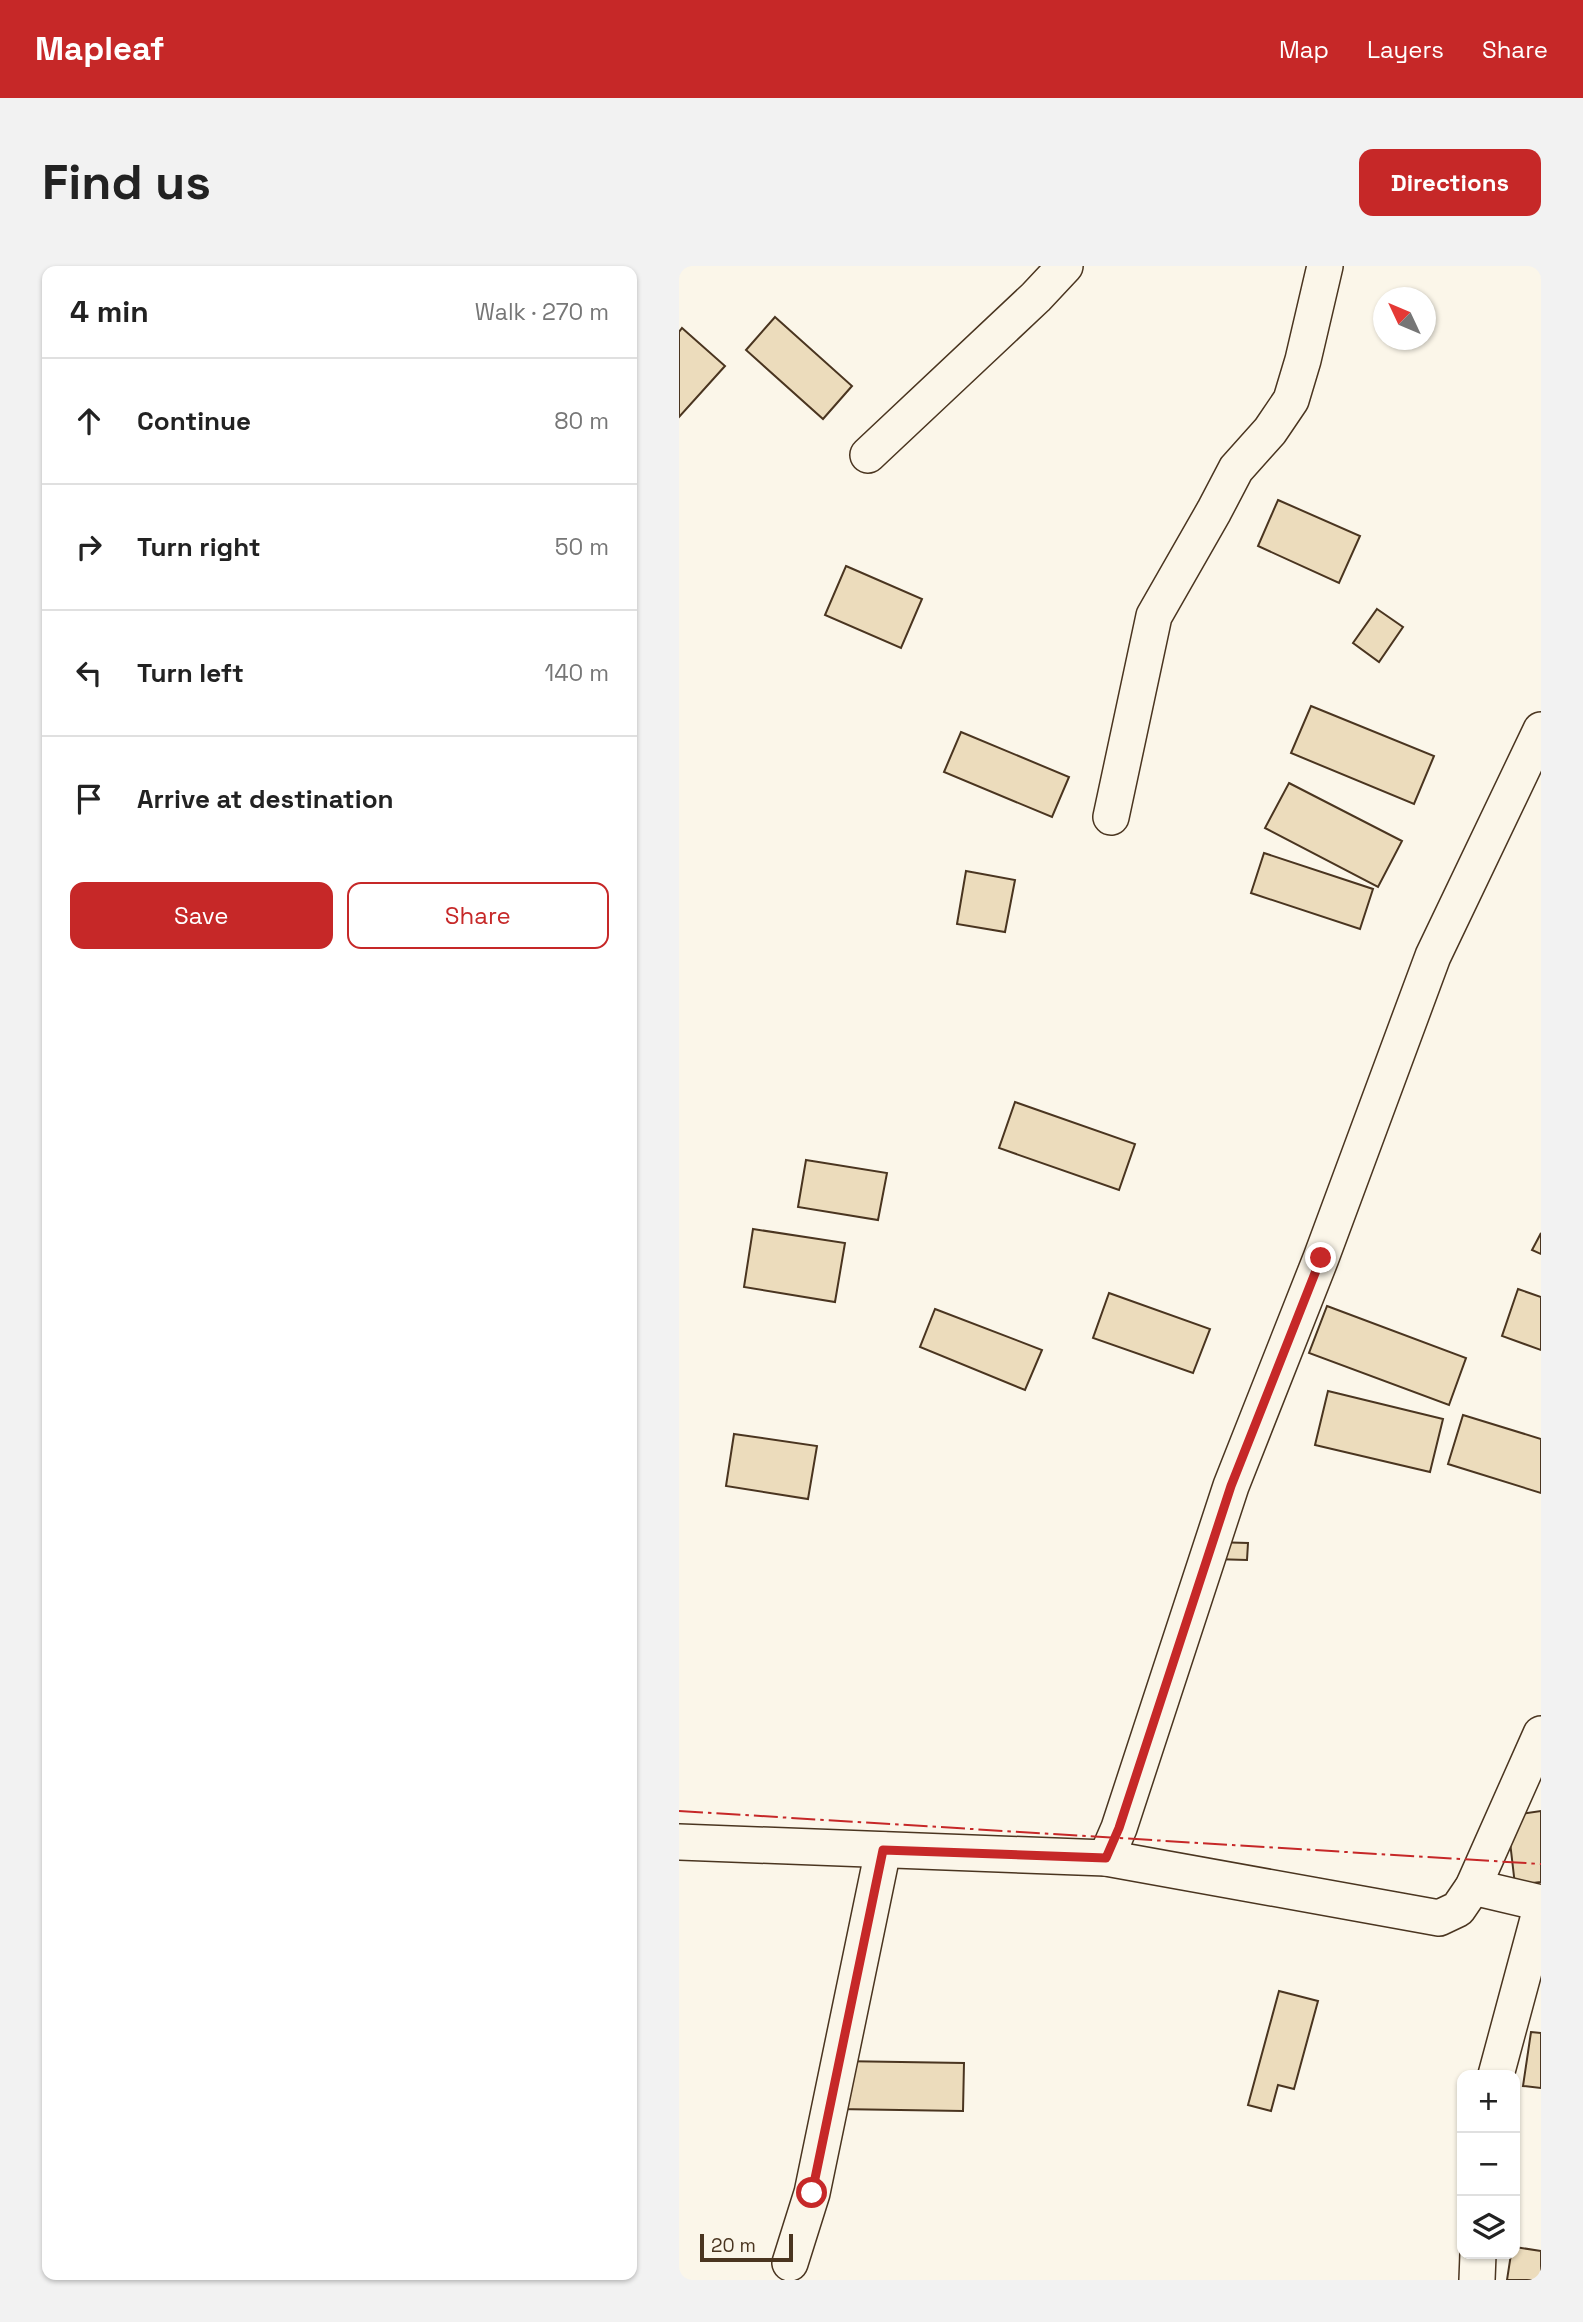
<!DOCTYPE html>
<html lang="en">
<head>
<meta charset="utf-8">
<style>
	:root { --surface:#fff; --page:#f2f2f2; --text:#222; --muted:#767676; --line:#e0e0e0; --accent:#c62828 }
	body { margin:0; font-family:"Space Grotesk",sans-serif; background:var(--page); color:var(--text) }
	.controls { position:absolute; right:21px; bottom:21px; display:grid; overflow:hidden; border-radius:14px; box-shadow:0 2px 5px #0004 }
	.controls button { width:63px; height:63px; display:grid; place-items:center; padding:0; border:0; border-bottom:2px solid var(--line); background:var(--surface); color:var(--text); font:35px sans-serif }
	.compass { position:absolute; left:694px; top:21px; width:63px; height:63px; border-radius:50%; background:var(--surface); box-shadow:0 2px 5px #0004; rotate:314deg }
	.scale { position:absolute; left:21px; bottom:18px; width:93px; box-sizing:border-box; padding-left:7px; border:4px solid #4a3520; border-top:0; font-size:19px; line-height:24px; white-space:nowrap; color:#4a3520; -webkit-text-stroke:5px #fbf6e9; paint-order:stroke }
	.stop { position:absolute; width:21px; height:21px; margin:-16px; border:5px solid #c62828; border-radius:50%; background:#fff }
	.stop.end { background:#c62828; border-color:#fff; box-shadow:0 2px 7px #0008 }
	.list { margin:0; padding:0; list-style:none }
	h2 { display:flex; justify-content:space-between; align-items:center; height:91px; margin:0; padding:0 28px; font-size:30px }
	h2 small { font-size:23px; font-weight:400; color:var(--muted) }
	.list li { display:grid; grid-template-columns:46px 1fr auto; gap:21px; align-items:center; box-sizing:border-box; height:126px; padding:0 28px; border-top:2px solid var(--line) }
	.list b { display:block; font-size:26px; white-space:nowrap }
	.list em { font-size:23px; font-style:normal; color:var(--muted) }
	.actions { display:flex; gap:14px; padding:21px 28px }
	.actions a { flex:1; padding:16px 0; border:2px solid var(--accent); border-radius:14px; text-align:center; font-size:24px; color:var(--accent) }
	.actions .main { background:var(--accent); color:#fff }
	.icon { flex:none; width:38px; height:38px; fill:none; stroke:currentColor; stroke-width:2; stroke-linecap:round; stroke-linejoin:round }
	.map { position:relative; flex:none; width:862px; height:2014px; overflow:hidden; border-radius:14px }
	header { display:flex; align-items:center; gap:42px; box-sizing:border-box; height:98px; padding:0 35px; background:var(--accent); color:#fff }
	header strong { font-size:33px }
	nav { display:flex; gap:38px; margin-inline-start:auto; font-size:24px }
	.intro { display:flex; align-items:center; justify-content:space-between; box-sizing:border-box; height:168px; padding:0 42px }
	h1 { margin:0; font-size:49px }
	.button { padding:18px 32px; border-radius:14px; background:var(--accent); color:#fff; font-size:24px; font-weight:700 }
	main { display:flex; gap:42px; padding:0 42px }
	aside { flex:1; background:var(--surface); border-radius:14px; box-shadow:0 2px 5px #0004 }
	.map>svg:first-child { display:block }
	.building { fill:#ecdcbc; stroke:#4a3520; stroke-width:2 }
	.lines { fill:none; stroke-linecap:round; stroke-linejoin:round }
	.minor-casing { stroke:#4a3520; stroke-width:38 }
	.minor { stroke:#fbf6e9; stroke-width:35 }
	.power { stroke:#c62828; stroke-width:2; stroke-dasharray:24 5 3.5 5; stroke-linecap:butt }
	.route { stroke:#c62828; stroke-width:9 }
</style>
</head>
<body>
<header>
<strong>Mapleaf</strong>
<nav><a>Map</a><a>Layers</a><a>Share</a></nav>
</header>
<div class="intro"><h1>Find us</h1><a class="button">Directions</a></div>
<main>
<aside>
<h2>4 min<small>Walk · 270 m</small></h2>
<ul class="list">
<li><svg class="icon" aria-label="ahead" viewBox="0 0 24 24"><path d="M12 20V5M6 11l6-6 6 6"/></svg><div><b>Continue</b></div><em>80 m</em></li>
<li><svg class="icon" aria-label="right" viewBox="0 0 24 24"><path d="M7 20v-9h11M14 6l5 5-5 5"/></svg><div><b>Turn right</b></div><em>50 m</em></li>
<li><svg class="icon" aria-label="left" viewBox="0 0 24 24"><path d="M17 20v-9H6M10 6l-5 5 5 5"/></svg><div><b>Turn left</b></div><em>140 m</em></li>
<li><svg class="icon" aria-label="arrive" viewBox="0 0 24 24"><path d="M6 21V4h12l-3 4 3 4H6"/></svg><div><b>Arrive at destination</b></div></li>
</ul>
<div class="actions"><a class="main">Save</a><a>Share</a></div>
</aside>
<div class="map">
<svg width="862" height="2014" viewBox="0 0 862 2014">
	<rect width="100%" height="100%" fill="#fbf6e9"/>
	<g class="building">
		<polygon points="96,51 173,120 144,153 67,84"/>
		<polygon points="3,62 46,100 0,151 0,66"/>
		<polygon points="599,234 681,270 660,317 579,280"/>
		<polygon points="167,300 243,333 222,382 146,349"/>
		<polygon points="698,343 724,361 700,396 674,377"/>
		<polygon points="632,440 755,490 735,538 612,487"/>
		<polygon points="282,466 390,511 373,551 265,506"/>
		<polygon points="610,517 723,575 699,621 586,562"/>
		<polygon points="585,587 694,623 681,663 572,627"/>
		<polygon points="287,605 336,614 326,666 278,658"/>
		<polygon points="336,836 456,878 440,924 320,882"/>
		<polygon points="127,894 208,907 199,954 119,941"/>
		<polygon points="74,963 166,977 156,1036 65,1021"/>
		<polygon points="862,967 862,988 853,984"/>
		<polygon points="839,1023 862,1031 862,1084 823,1070"/>
		<polygon points="430,1027 531,1063 514,1107 414,1072"/>
		<polygon points="648,1040 787,1092 770,1139 630,1087"/>
		<polygon points="256,1043 363,1084 346,1124 241,1081"/>
		<polygon points="649,1125 764,1153 751,1206 636,1179"/>
		<polygon points="784,1149 862,1173 862,1227 769,1198"/>
		<polygon points="55,1168 138,1180 129,1233 47,1220"/>
		<polygon points="534,1276 569,1277 568,1294 534,1293"/>
		<polygon points="862,1545 862,1616 836,1619 828,1550"/>
		<polygon points="600,1725 639,1735 615,1823 599,1819 592,1845 569,1839"/>
		<polygon points="852,1766 862,1767 862,1822 844,1820"/>
		<polygon points="159,1795 285,1797 284,1845 158,1843"/>
		<polygon points="836,1981 862,1985 862,2014 828,2014 832,1988 836,1988"/>
	</g>
	<g class="lines">
		<defs>
			<g id="minor">
				<polyline points="189,189 357,31 386,0"/>
				<polyline points="862,464 754,690 642,992 552,1220 440,1562 427,1592 760,1652 779,1643 794,1621 862,1468"/>
				<polyline points="432,551 475,350 535,245 557,203 591,165 612,134 624,94 646,0"/>
				<polyline points="0,1576 427,1592"/>
				<polyline points="794,1621 862,1637"/>
				<polyline points="817,1809 862,1642"/>
				<polyline points="111,1997 133,1927 204,1584"/>
				<polyline points="798,2014 799,1988"/>
			</g>
		</defs>
		<use href="#minor" class="minor-casing"/>
		<use href="#minor" class="minor"/>
		<polyline class="power" points="0,1545 862,1598"/>
	</g>
	<g class="lines">
		<polyline class="route" points="133,1927 204,1584 427,1592 440,1562 552,1220 642,992"/>
	</g>
</svg>
<div class="controls">
<button>+</button>
<button>−</button>
<button><svg class="icon" aria-label="layers" viewBox="0 0 24 24"><path d="M12 4l9 5-9 5-9-5zM3 14l9 5 9-5"/></svg></button>
</div>
<svg class="compass" viewBox="-18 -18 36 36"><path d="M0-13l5 13h-10z" fill="#e53935"/><path d="M0 13l5-13h-10z" fill="#767676"/></svg>
<div class="scale">20 m</div>
<div class="stop" style="left:133px;top:1927px"></div>
<div class="stop end" style="left:642px;top:992px"></div>
</div>
</main>
</body>
</html>
